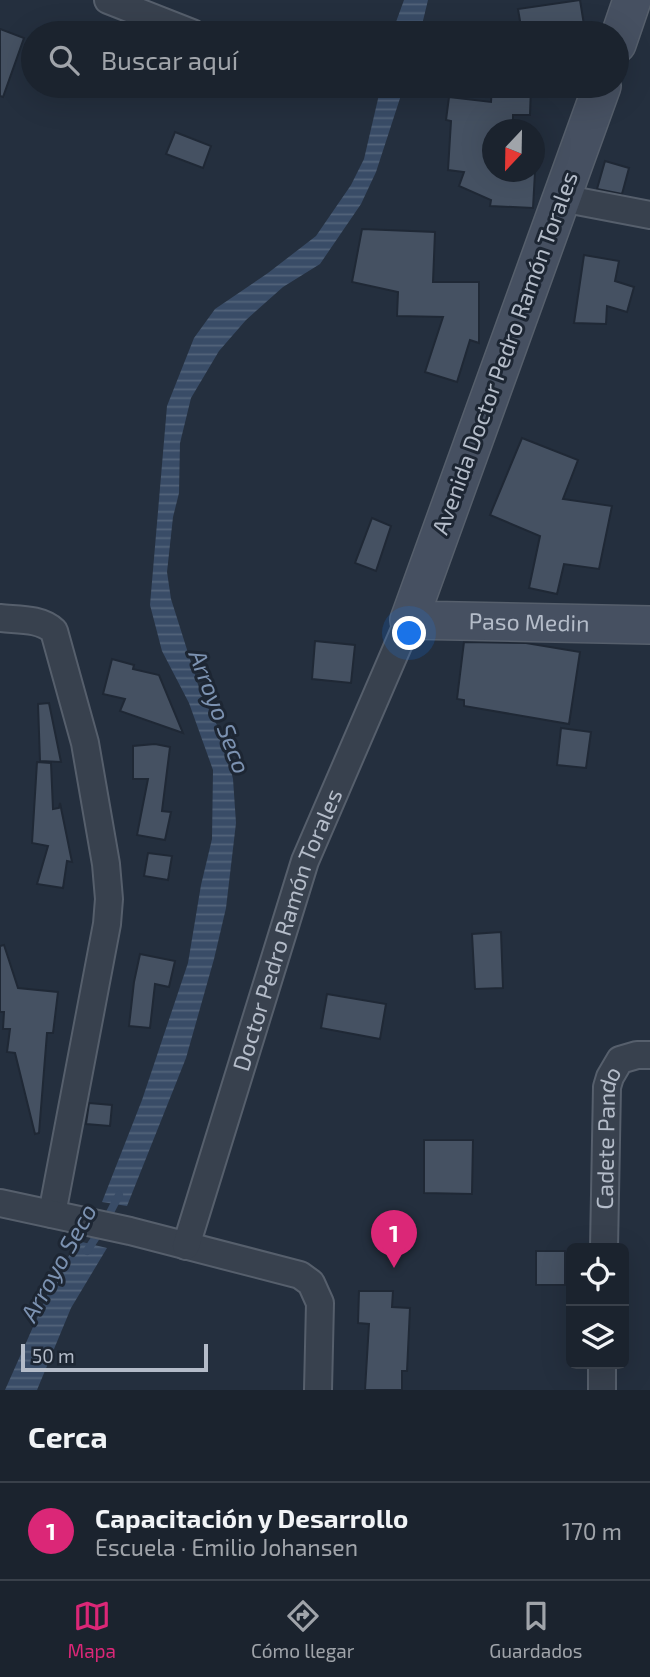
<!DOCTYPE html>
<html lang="es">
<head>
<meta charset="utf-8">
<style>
	:root { --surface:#1b232e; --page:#242b36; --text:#f1f3f6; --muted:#a0a4aa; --line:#39404a; --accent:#db2777 }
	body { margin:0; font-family:"Exo 2",sans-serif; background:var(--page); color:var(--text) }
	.controls { position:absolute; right:21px; bottom:21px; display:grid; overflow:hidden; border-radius:10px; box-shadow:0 7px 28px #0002 }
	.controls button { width:63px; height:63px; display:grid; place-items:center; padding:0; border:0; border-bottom:2px solid var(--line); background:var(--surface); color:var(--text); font:35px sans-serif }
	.compass { position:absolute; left:482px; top:119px; width:63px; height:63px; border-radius:50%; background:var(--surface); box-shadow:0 7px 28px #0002; rotate:202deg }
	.scale { position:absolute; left:21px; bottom:18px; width:187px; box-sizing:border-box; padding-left:7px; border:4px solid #b4bcc9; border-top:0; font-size:19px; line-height:24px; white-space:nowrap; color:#b4bcc9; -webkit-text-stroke:5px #1d2633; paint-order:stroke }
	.you { position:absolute; left:410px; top:634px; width:24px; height:24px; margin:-18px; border:5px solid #fff; border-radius:50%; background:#1a73e8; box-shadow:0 0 0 10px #1a73e833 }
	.badge { display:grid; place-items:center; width:46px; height:46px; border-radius:50%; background:var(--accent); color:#fff; font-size:23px; font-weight:700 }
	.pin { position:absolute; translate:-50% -58px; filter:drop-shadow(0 2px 4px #0008) }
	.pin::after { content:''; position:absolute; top:37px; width:24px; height:21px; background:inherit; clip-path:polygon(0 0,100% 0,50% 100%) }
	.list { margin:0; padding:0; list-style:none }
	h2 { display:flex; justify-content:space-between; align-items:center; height:91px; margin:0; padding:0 28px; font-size:30px }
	h2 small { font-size:23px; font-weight:400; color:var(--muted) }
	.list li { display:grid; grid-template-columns:46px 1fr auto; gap:21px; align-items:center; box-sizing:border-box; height:98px; padding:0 28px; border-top:2px solid var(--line) }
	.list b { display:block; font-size:26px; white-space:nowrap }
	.list p { margin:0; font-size:23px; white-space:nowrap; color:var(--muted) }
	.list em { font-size:23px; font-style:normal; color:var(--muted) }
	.icon { flex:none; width:38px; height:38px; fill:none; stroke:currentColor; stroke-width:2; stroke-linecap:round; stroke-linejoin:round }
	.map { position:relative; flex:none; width:650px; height:1390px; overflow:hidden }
	.search { position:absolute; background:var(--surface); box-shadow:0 7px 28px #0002; left:21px; right:21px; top:21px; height:77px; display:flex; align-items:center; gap:18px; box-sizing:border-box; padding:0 24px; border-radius:38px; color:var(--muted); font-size:26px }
	.sheet { height:189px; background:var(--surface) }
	nav { display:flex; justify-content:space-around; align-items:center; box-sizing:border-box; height:98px; border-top:2px solid var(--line); background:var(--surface); font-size:19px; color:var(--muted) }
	nav a { display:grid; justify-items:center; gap:4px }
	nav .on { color:var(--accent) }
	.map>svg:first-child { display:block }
	.water { fill:url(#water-rules) }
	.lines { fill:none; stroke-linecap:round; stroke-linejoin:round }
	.stream { stroke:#394c67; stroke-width:8 }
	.building { fill:#455162; stroke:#1f2835; stroke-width:2 }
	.street-casing { stroke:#565f6c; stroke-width:30 }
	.secondary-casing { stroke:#565f6c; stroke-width:40 }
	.street { stroke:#38414e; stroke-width:26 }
	.secondary { stroke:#465061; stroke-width:37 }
	.labels { text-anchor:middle; stroke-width:6; stroke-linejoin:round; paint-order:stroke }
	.street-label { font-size:23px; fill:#b4bcc9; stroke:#1d2633 }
	.water-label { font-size:24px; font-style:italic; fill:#7c92b1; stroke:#1d2633 }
</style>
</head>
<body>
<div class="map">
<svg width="650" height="1390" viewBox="0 0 650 1390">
	<defs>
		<pattern id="water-rules" width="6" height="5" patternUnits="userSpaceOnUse" patternTransform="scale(1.75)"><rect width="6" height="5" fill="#394c67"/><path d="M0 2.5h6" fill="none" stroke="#53647b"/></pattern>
	</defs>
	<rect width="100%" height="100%" fill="#242f3e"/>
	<g class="water">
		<polygon points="404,0 428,0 420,33 392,33"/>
		<polygon points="381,86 404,86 376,172 361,204 320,264 283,287 246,320 219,351 191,398 180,443 179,493 173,517 167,572 171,599 201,694 222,735 233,779 236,823 226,908 214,959 186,1058 127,1206 102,1202 142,1100 188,963 201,885 212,839 213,770 189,703 162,651 150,605 167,406 194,338 215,309 268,273 316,236 351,185 364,159"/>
		<polygon points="78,1241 107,1248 71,1308 37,1390 5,1390 53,1282"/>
	</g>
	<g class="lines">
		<polyline class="stream" points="87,1251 103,1226 119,1195"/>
	</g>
	<g class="building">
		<polygon points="580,0 585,31 567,33 522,33 518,9"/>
		<polygon points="0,29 24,38 3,97 0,96"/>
		<polygon points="492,86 531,86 530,115 513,115 513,130 493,130 493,172 535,172 533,208 490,206 491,200 459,186 464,172 448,170 451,121 446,120 449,97 491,102"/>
		<polygon points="175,132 211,146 203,168 166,154"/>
		<polygon points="605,161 629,168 622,194 597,189"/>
		<polygon points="362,229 435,232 433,282 479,282 479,343 470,340 457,382 425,372 443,317 397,316 398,292 352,282"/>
		<polygon points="584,255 619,261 615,281 634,287 627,312 607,306 606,324 574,323"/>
		<polygon points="522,438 578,460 563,499 612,506 599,569 564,564 557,594 529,588 540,536 490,515"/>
		<polygon points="372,518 391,526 376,571 355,563"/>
		<polygon points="315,641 355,645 351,683 312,679"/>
		<polygon points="464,642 526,643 580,652 569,724 464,706 464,700 457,699"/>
		<polygon points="112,659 134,665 133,669 159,675 183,733 120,711 125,699 103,694"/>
		<polygon points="49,703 61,762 40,761 38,704"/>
		<polygon points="561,728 591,732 586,768 557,765"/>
		<polygon points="155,744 170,747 162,811 171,812 165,840 137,835 148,779 133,779 133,746"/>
		<polygon points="37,762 51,763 53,809 59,808 60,803 72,862 67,861 63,888 37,884 48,846 32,843"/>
		<polygon points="148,853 172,856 168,880 144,876"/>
		<polygon points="501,932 503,988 475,989 472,934"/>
		<polygon points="4,945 18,988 58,992 53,1033 47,1033 39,1133 35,1134 15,1053 7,1052 10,1029 3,1029 4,1012 0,1012 0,946"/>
		<polygon points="140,954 175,961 169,987 155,984 150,1028 129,1026 134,982"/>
		<polygon points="327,994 386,1004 380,1039 321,1028"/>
		<polygon points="89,1103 112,1105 110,1126 86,1124"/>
		<polygon points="424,1140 473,1140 472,1194 424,1193"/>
		<rect x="536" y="1251" width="29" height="34"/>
		<polygon points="359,1291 393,1291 392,1307 410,1308 407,1371 402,1371 402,1390 365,1390 369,1324 358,1323"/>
	</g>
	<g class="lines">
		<defs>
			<g id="street">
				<polyline points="108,0 192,33"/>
				<polyline points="561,198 650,215"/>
				<path d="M 0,618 C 18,620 40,618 54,631 L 85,743 L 106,864 L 109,899 L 107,924 L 52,1214"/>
				<polyline points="0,1203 130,1231 300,1275 311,1283 320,1303 318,1390"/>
				<path id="s1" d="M 186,1246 L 305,861 L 409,620"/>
				<path id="s2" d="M 604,1248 L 607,1087 L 610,1077 L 620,1060 L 637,1055 L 650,1055"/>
				<polyline points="602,1390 602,1364"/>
			</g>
			<g id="secondary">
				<polyline points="617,44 632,0"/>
				<path id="s3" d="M 602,86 L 409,620 L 650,625"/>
			</g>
		</defs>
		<use href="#street" class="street-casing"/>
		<use href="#secondary" class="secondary-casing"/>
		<use href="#street" class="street"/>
		<use href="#secondary" class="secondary"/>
	</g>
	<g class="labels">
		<g class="street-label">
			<text transform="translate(505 353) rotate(-70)" y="8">Avenida Doctor Pedro Ramón Torales</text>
			<text dy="8" stroke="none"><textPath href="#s3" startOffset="688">Paso Medin</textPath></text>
			<text dy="8" stroke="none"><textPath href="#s1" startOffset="332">Doctor Pedro Ramón Torales</textPath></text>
			<text dy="8" stroke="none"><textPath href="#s2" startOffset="110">Cadete Pando</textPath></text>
		</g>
		<g class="water-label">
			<text transform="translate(219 712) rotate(69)" y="8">Arroyo Seco</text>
			<text transform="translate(59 1263) rotate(-61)" y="8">Arroyo Seco</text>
		</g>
	</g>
</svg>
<div class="controls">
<button><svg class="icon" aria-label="locate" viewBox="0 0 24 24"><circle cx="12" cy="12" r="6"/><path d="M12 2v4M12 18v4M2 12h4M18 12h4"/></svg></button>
<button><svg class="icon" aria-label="layers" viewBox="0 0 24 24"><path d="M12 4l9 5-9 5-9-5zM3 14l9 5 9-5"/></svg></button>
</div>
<svg class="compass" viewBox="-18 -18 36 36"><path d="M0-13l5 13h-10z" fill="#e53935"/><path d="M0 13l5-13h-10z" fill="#a0a4aa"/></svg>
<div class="scale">50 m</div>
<div class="you"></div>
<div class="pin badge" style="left:394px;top:1268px">1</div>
<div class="search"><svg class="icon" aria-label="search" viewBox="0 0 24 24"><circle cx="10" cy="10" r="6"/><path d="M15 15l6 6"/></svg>Buscar aquí</div>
</div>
<section class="sheet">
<h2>Cerca<small></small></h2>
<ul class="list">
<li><span class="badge">1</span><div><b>Capacitación y Desarrollo</b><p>Escuela · Emilio Johansen</p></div><em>170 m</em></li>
</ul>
</section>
<nav>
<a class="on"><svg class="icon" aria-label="map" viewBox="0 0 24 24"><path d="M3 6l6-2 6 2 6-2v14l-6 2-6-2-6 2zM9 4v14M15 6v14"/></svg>Mapa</a>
<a><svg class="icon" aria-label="directions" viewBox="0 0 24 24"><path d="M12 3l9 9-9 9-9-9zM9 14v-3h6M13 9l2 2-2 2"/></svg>Cómo llegar</a>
<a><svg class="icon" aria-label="saved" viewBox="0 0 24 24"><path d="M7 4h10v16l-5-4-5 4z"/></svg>Guardados</a>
</nav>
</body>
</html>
